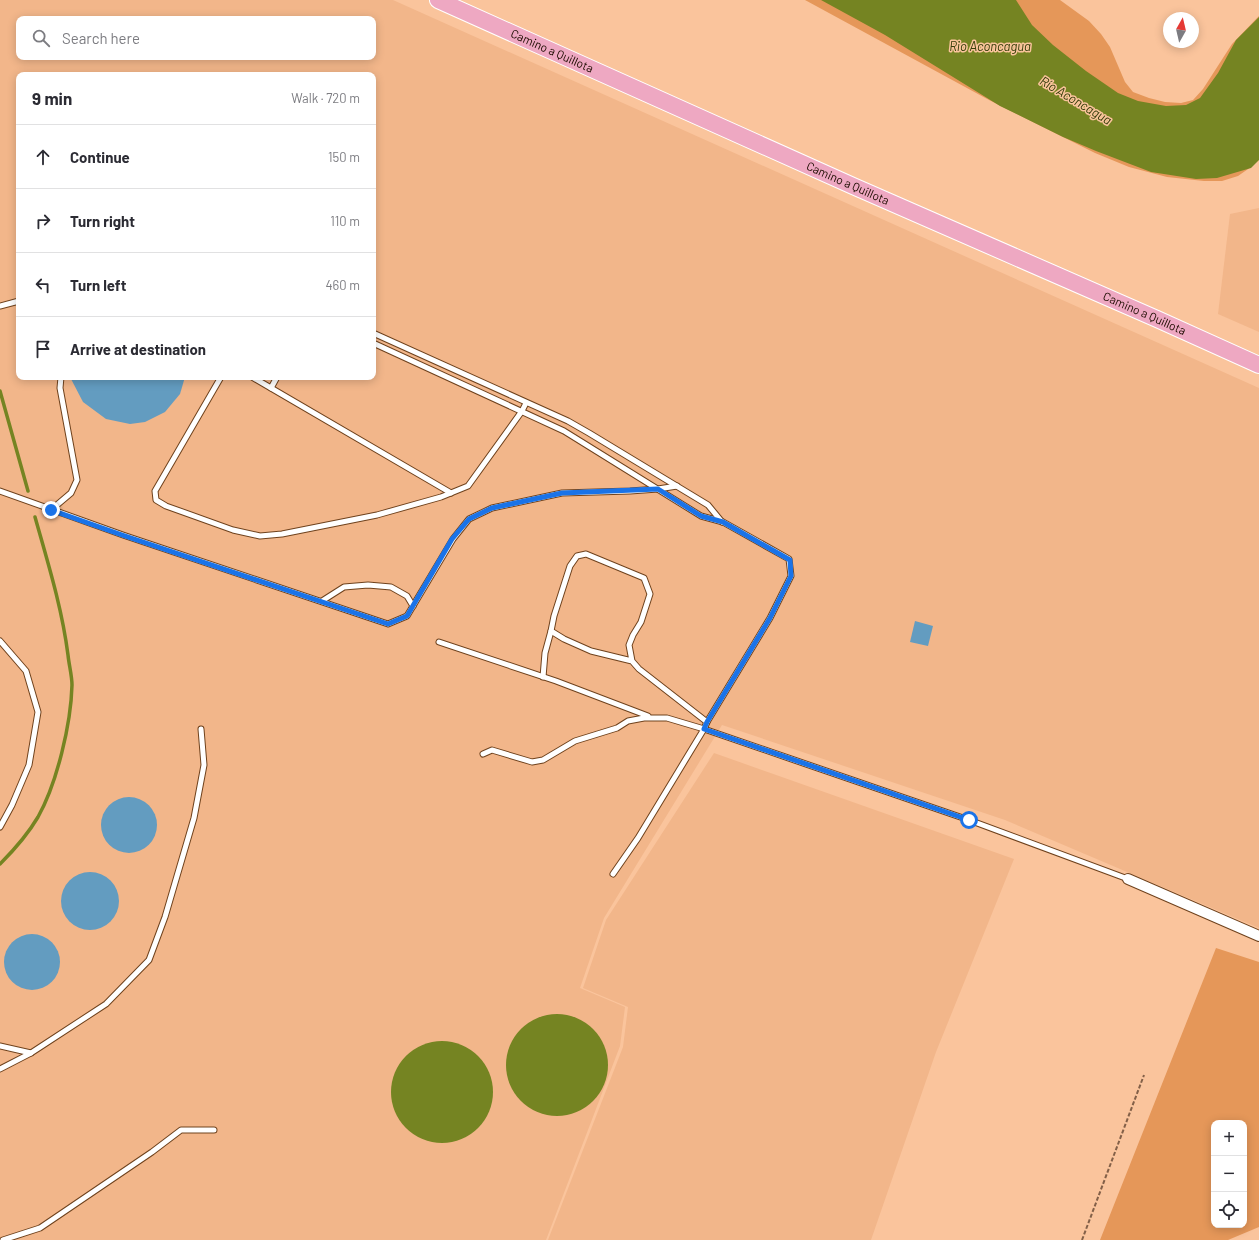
<!DOCTYPE html>
<html lang="en">
<head>
<meta charset="utf-8">
<style>
	:root { --surface:#fff; --page:#f2f2f3; --text:#2b2b33; --muted:#7c7c81; --line:#e1e1e2 }
	body { margin:0; font-family:Barlow,sans-serif; background:var(--page); color:var(--text) }
	.controls { position:absolute; right:12px; bottom:12px; display:grid; overflow:hidden; border-radius:8px; box-shadow:0 2px 10px #0003 }
	.controls button { width:36px; height:36px; display:grid; place-items:center; padding:0; border:0; border-bottom:1px solid var(--line); background:var(--surface); color:var(--text); font:20px sans-serif }
	.compass { position:absolute; left:1163px; top:12px; width:36px; height:36px; border-radius:50%; background:var(--surface); box-shadow:0 2px 10px #0003; rotate:8deg }
	.stop { position:absolute; width:12px; height:12px; margin:-9px; border:3px solid #1a73e8; border-radius:50%; background:#fff }
	.stop.end { background:#1a73e8; border-color:#fff; box-shadow:0 1px 4px #0008 }
	.list { margin:0; padding:0; list-style:none }
	h2 { display:flex; justify-content:space-between; align-items:center; height:52px; margin:0; padding:0 16px; font-size:17px }
	h2 small { font-size:13px; font-weight:400; color:var(--muted) }
	.list li { display:grid; grid-template-columns:26px 1fr auto; gap:12px; align-items:center; box-sizing:border-box; height:64px; padding:0 16px; border-top:1px solid var(--line) }
	.list b { display:block; font-size:15px; white-space:nowrap }
	.list em { font-size:13px; font-style:normal; color:var(--muted) }
	.icon { flex:none; width:22px; height:22px; fill:none; stroke:currentColor; stroke-width:2; stroke-linecap:round; stroke-linejoin:round }
	.map { position:relative; flex:none; width:1259px; height:1240px; overflow:hidden }
	.search { position:absolute; background:var(--surface); box-shadow:0 2px 10px #0003; left:16px; top:16px; width:360px; height:44px; display:flex; align-items:center; gap:10px; box-sizing:border-box; padding:0 14px; border-radius:8px; color:var(--muted); font-size:15px }
	.panel { position:absolute; background:var(--surface); box-shadow:0 2px 10px #0003; left:16px; top:72px; width:360px; height:308px; border-radius:8px }
	.map>svg:first-child { display:block }
	.built { fill:#f2b68a; fill-rule:evenodd }
	.green { fill:#e59759; fill-rule:evenodd }
	.water { fill:#758422 }
	.lines { fill:none; stroke-linecap:round; stroke-linejoin:round }
	.stream { stroke:#758422; stroke-width:3.5 }
	.building { fill:#639cc0 }
	.service-casing { stroke:#6f421d; stroke-width:7 }
	.minor-casing { stroke:#6f421d; stroke-width:12 }
	.primary-casing { stroke:#fff; stroke-width:18 }
	.path { stroke:#836048; stroke-width:2; stroke-dasharray:4 2; stroke-linecap:butt }
	.service { stroke:#fff; stroke-width:5 }
	.minor { stroke:#fff; stroke-width:10 }
	.primary { stroke:#eea8c2; stroke-width:16 }
	.route { stroke:#1a73e8; stroke-width:5 }
	.labels { text-anchor:middle; stroke-width:3; stroke-linejoin:round; paint-order:stroke }
	.street-label { font-size:12px; fill:#1e0c01; stroke:#fac49c }
	.water-label { font-size:13px; font-style:italic; fill:#363e0a; stroke:#fac49c }
</style>
</head>
<body>
<div class="map">
<svg width="1259" height="1240" viewBox="0 0 1259 1240">
	<rect width="100%" height="100%" fill="#fac49c"/>
	<g class="built">
		<path d="M 0,0 L 393,0 L 1259,388 L 1259,928 L 1005,820 L 722,725 L 604,918 L 580,988 L 625,1007 L 620,1046 L 546,1240 L 0,1240 ZM 19,19 L 373,19 L 373,57 L 19,57 ZM 19,75 L 373,75 L 373,377 L 19,377 Z"/>
		<polygon points="1259,208 1259,332 1218,314 1230,214"/>
		<polygon points="714,753 1014,859 936,1052 871,1240 548,1240 623,1047 628,1007 583,988 606,920"/>
	</g>
	<g class="green">
		<polygon points="805,0 1060,0 1089,21 1101,34 1110,47 1125,82 1133,92 1149,98 1165,102 1181,103 1193,100 1203,89 1232,44 1259,16 1259,158 1251,167 1238,176 1222,181 1204,181 1167,177 1129,167 1095,153 989,100"/>
		<path d="M 1216,948 L 1259,962 L 1259,1227 L 1228,1240 L 1100,1240 ZM 1214,1123 L 1244,1123 L 1244,1225 L 1214,1225 Z"/>
	</g>
	<g class="water">
		<polygon points="821,0 1016,0 1032,25 1053,45 1086,71 1118,93 1138,101 1166,106 1186,105 1200,98 1218,73 1236,40 1259,17 1259,160 1251,168 1217,178 1196,179 1151,172 1096,151 1063,137 1000,106 885,35"/>
		<circle cx="557" cy="1065" r="51"/>
		<circle cx="442" cy="1092" r="51"/>
	</g>
	<g class="lines">
		<g class="stream">
			<polyline points="0,391 28,491"/>
			<path d="M 0,864 C 14,850 28,834 38,817 C 57,783 71,724 72,685 C 72,676 69,665 68,655 C 62,608 48,563 35,517"/>
		</g>
	</g>
	<g class="building">
		<polygon points="70,377 185,377 180,394 165,412 145,422 130,424 106,419 83,402"/>
		<polygon points="915,621 933,626 928,646 910,642"/>
		<circle cx="129" cy="825" r="28"/>
		<circle cx="90" cy="901" r="29"/>
		<circle cx="32" cy="962" r="28"/>
	</g>
	<g class="lines">
		<defs>
			<g id="service">
				<polyline points="0,306 19,301"/>
				<polyline points="373,333 568,421 589,433 708,505 722,522"/>
				<polyline points="373,343 564,431 701,516 723,522 789,559 791,576 770,618 707,722 704,729 969,820 1128,879"/>
				<polyline points="221,377 155,491 156,500 166,506 233,530 260,536 282,534 377,515 441,497 468,486 522,411 526,403"/>
				<polyline points="252,377 451,493"/>
				<polyline points="271,388 277,377"/>
				<polyline points="0,491 123,535 388,624 407,616 453,539 469,519 492,508 562,493 630,491 658,489 677,486"/>
				<polyline points="51,510 71,493 77,480 60,388 61,377"/>
				<polyline points="322,601 344,587 368,585 391,587 407,596 413,606"/>
				<polyline points="0,641 26,671 38,712 29,765 12,805 0,827"/>
				<polyline points="439,642 556,681 648,716"/>
				<polyline points="632,661 591,651 564,639 551,631 554,616 570,566 577,556 586,554 644,578 650,594 641,622 633,635 629,645 632,661 639,669 707,722"/>
				<polyline points="543,677 545,653 551,631"/>
				<polyline points="483,754 492,750 532,762 543,760 575,741 617,728 628,721 644,718 667,718 704,729 638,838 613,874"/>
				<polyline points="0,1046 31,1053"/>
				<polyline points="0,1069 31,1053 106,1004 149,960 165,917 194,818 204,765 201,729"/>
				<polyline points="3,1240 40,1228 152,1152 181,1130 214,1130"/>
			</g>
			<polyline id="minor" points="1128,879 1259,936"/>
			<g id="primary">
				<path id="s1" d="M 438,0 L 853,186 L 1157,319 L 1259,365"/>
			</g>
		</defs>
		<use href="#service" class="service-casing"/>
		<use href="#minor" class="minor-casing"/>
		<use href="#primary" class="primary-casing"/>
		<polyline class="path" points="1082,1240 1144,1075"/>
		<use href="#service" class="service"/>
		<use href="#minor" class="minor"/>
		<use href="#primary" class="primary"/>
	</g>
	<g class="lines">
		<polyline class="route" points="51,510 122,535 388,624 407,616 452,539 469,519 492,508 562,493 658,489 701,516 723,522 790,560 791,576 770,618 707,722 704,729 969,820"/>
	</g>
	<g class="labels">
		<g class="street-label">
			<text dy="4" stroke="none"><textPath href="#s1" startOffset="125">Camino a Quillota</textPath></text>
			<text dy="4" stroke="none"><textPath href="#s1" startOffset="449">Camino a Quillota</textPath></text>
			<text dy="4" stroke="none"><textPath href="#s1" startOffset="773">Camino a Quillota</textPath></text>
		</g>
		<g class="water-label">
			<text x="990" y="51">Rio Aconcagua</text>
			<text transform="translate(1076 100) rotate(31)" y="5">Río Aconcagua</text>
		</g>
	</g>
</svg>
<div class="controls">
<button>+</button>
<button>−</button>
<button><svg class="icon" aria-label="locate" viewBox="0 0 24 24"><circle cx="12" cy="12" r="6"/><path d="M12 2v4M12 18v4M2 12h4M18 12h4"/></svg></button>
</div>
<svg class="compass" viewBox="-18 -18 36 36"><path d="M0-13l5 13h-10z" fill="#e53935"/><path d="M0 13l5-13h-10z" fill="#7c7c81"/></svg>
<div class="stop" style="left:969px;top:820px"></div>
<div class="stop end" style="left:51px;top:510px"></div>
<div class="search"><svg class="icon" aria-label="search" viewBox="0 0 24 24"><circle cx="10" cy="10" r="6"/><path d="M15 15l6 6"/></svg>Search here</div>
<section class="panel">
<h2>9 min<small>Walk · 720 m</small></h2>
<ul class="list">
<li><svg class="icon" aria-label="ahead" viewBox="0 0 24 24"><path d="M12 20V5M6 11l6-6 6 6"/></svg><div><b>Continue</b></div><em>150 m</em></li>
<li><svg class="icon" aria-label="right" viewBox="0 0 24 24"><path d="M7 20v-9h11M14 6l5 5-5 5"/></svg><div><b>Turn right</b></div><em>110 m</em></li>
<li><svg class="icon" aria-label="left" viewBox="0 0 24 24"><path d="M17 20v-9H6M10 6l-5 5 5 5"/></svg><div><b>Turn left</b></div><em>460 m</em></li>
<li><svg class="icon" aria-label="arrive" viewBox="0 0 24 24"><path d="M6 21V4h12l-3 4 3 4H6"/></svg><div><b>Arrive at destination</b></div></li>
</ul>
</section>
</div>
</body>
</html>
